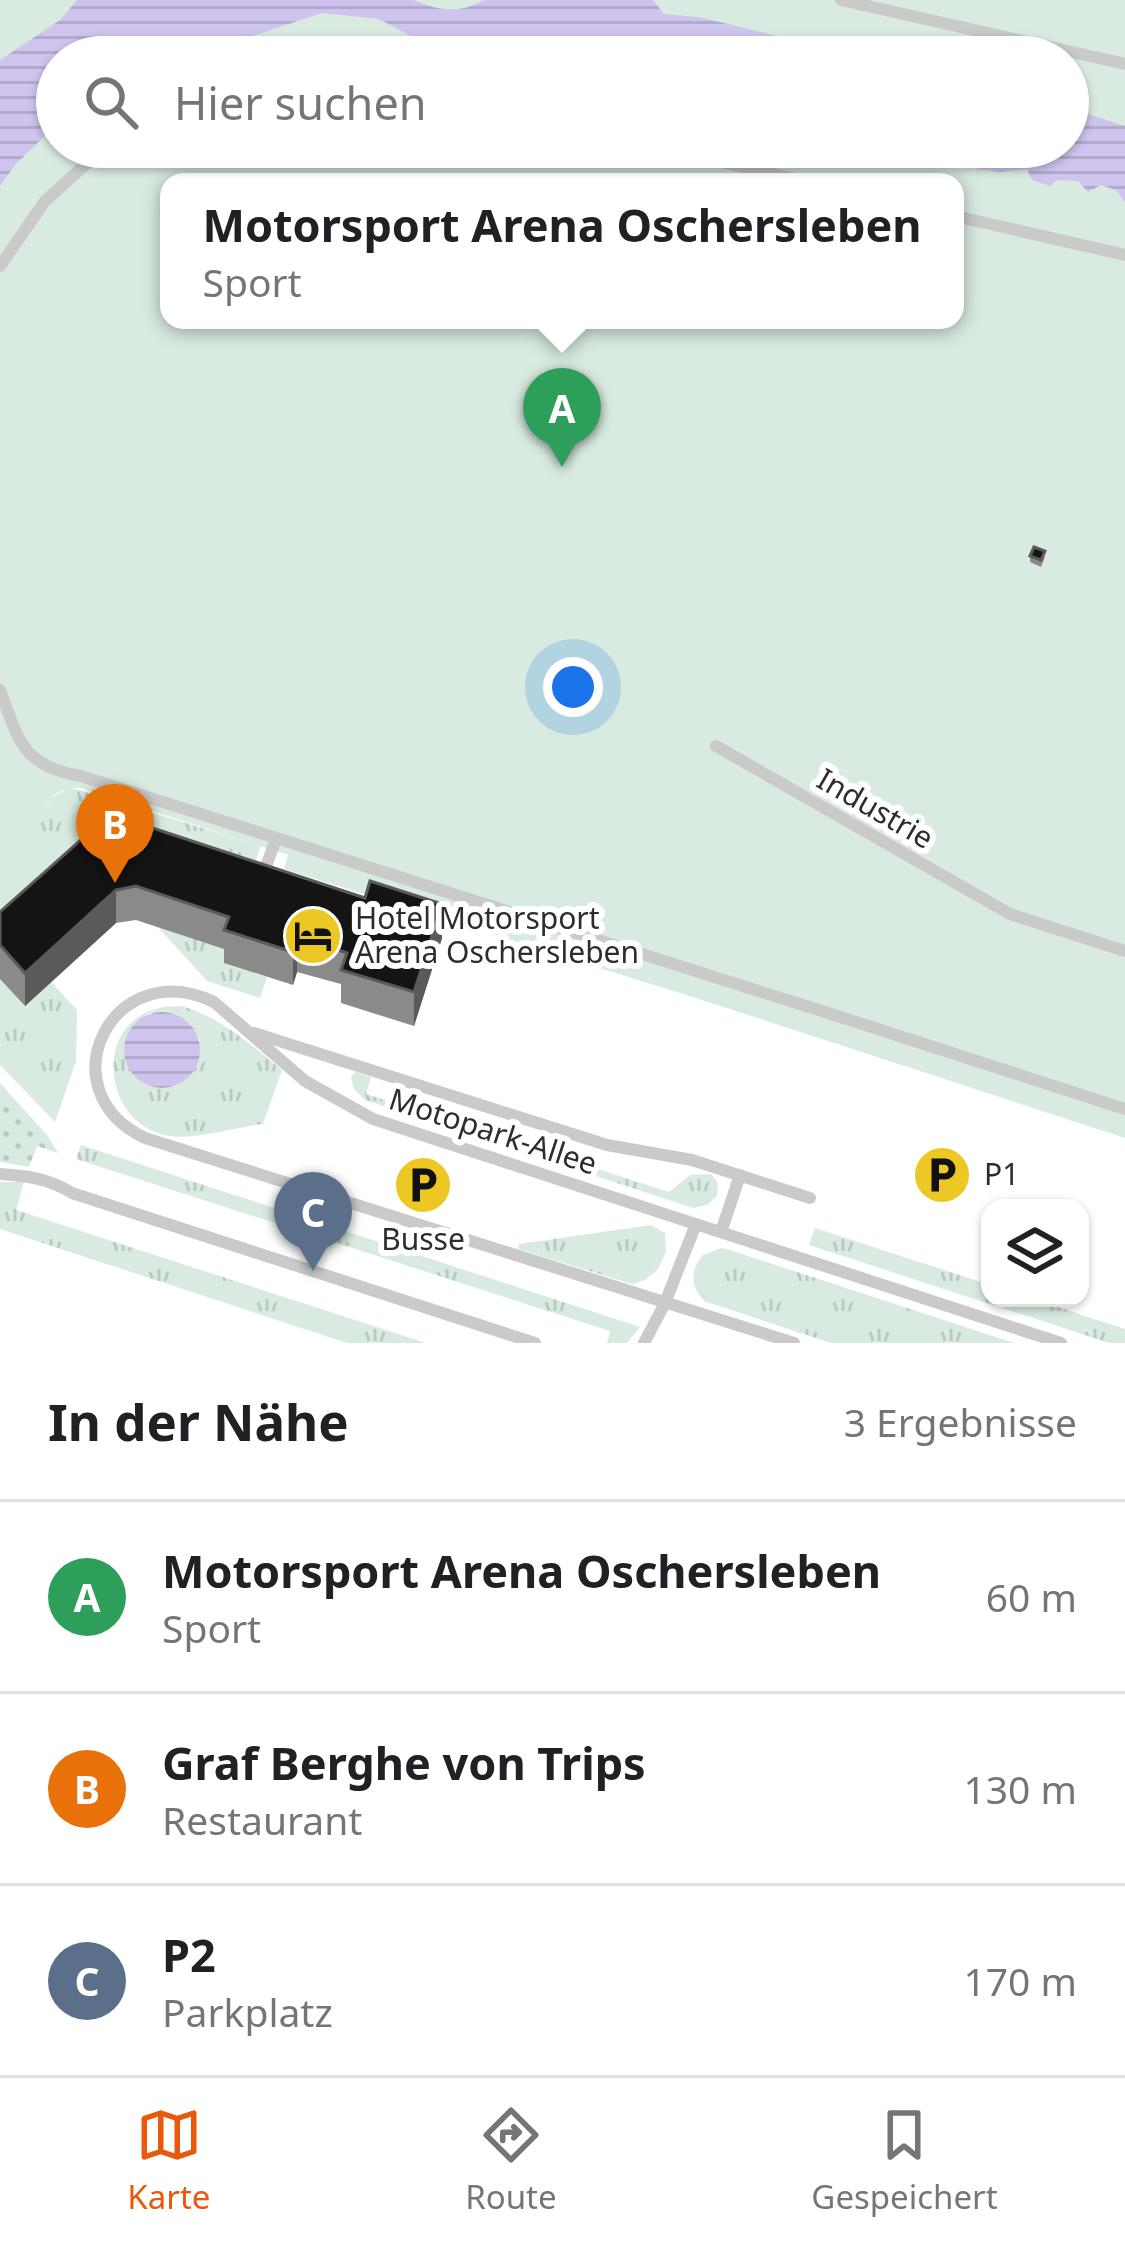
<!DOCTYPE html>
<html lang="de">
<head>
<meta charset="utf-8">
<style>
	:root { --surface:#fff; --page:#f2f2f2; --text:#202124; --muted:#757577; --line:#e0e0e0; --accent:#ea580c }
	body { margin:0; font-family:"Noto Sans",sans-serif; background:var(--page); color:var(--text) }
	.controls { position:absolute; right:36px; bottom:36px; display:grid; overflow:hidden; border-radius:24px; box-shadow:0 3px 9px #0004 }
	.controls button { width:108px; height:108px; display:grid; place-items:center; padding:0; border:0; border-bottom:3px solid var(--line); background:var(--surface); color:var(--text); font:60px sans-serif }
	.you { position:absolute; left:573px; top:687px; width:42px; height:42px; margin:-30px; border:9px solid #fff; border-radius:50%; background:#1a73e8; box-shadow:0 0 0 18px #1a73e833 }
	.badge { display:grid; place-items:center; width:78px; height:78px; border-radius:50%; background:var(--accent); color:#fff; font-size:39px; font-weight:700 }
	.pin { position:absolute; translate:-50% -99px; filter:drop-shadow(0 3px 6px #0008) }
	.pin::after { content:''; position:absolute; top:63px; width:42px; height:36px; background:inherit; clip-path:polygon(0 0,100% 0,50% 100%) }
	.popup { position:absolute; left:160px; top:173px; width:804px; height:156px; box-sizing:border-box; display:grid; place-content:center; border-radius:24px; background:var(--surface); filter:drop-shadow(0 3px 9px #0005); font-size:39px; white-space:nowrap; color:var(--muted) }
	.popup b { font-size:45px; color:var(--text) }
	.popup::after { content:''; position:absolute; left:50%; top:100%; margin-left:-24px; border:24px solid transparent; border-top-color:var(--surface) }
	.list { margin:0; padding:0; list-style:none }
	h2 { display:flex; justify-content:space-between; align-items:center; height:156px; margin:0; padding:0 48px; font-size:51px }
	h2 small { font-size:39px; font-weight:400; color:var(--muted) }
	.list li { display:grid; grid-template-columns:78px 1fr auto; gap:36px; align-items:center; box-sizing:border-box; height:192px; padding:0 48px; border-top:3px solid var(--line) }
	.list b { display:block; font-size:45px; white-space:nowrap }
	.list p { margin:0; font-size:39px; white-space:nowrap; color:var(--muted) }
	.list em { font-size:39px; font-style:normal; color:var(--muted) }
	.icon { flex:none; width:66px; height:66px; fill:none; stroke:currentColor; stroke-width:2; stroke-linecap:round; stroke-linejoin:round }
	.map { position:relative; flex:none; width:1125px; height:1343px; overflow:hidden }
	.search { position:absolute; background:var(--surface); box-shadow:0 3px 9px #0004; left:36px; right:36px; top:36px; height:132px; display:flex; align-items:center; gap:30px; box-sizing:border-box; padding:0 42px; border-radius:66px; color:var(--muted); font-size:45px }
	.sheet { height:732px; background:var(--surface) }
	nav { display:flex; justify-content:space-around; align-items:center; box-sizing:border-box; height:168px; border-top:3px solid var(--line); background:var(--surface); font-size:33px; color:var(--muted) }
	nav a { display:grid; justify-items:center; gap:6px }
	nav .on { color:var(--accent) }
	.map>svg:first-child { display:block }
	.grass { fill:url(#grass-tufts); fill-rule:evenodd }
	.park { fill:url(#park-dots) }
	.pitch { fill:#d9ebe0; fill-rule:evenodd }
	.water { fill:url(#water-rules) }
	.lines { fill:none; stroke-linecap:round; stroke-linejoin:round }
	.lane { stroke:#cacaca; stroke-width:12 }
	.wall { fill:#8a8a8a }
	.shaded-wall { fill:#5a5a5a }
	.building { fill:#141414; stroke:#5a5a5a; stroke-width:3 }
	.labels { text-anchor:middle; stroke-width:12; stroke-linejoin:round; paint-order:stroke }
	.street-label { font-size:30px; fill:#2d2d2d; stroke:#fff }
	.poi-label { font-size:30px; fill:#2d2d2d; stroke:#fff; text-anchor:start }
</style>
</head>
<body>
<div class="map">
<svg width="1125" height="1343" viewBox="0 0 1125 1343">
	<defs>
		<pattern id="grass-tufts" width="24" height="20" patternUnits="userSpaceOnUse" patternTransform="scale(3)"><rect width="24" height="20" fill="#d9ebe0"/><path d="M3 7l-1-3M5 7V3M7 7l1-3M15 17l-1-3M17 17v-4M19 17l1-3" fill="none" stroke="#bbcac0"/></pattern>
		<pattern id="park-dots" width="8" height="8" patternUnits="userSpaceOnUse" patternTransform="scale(3)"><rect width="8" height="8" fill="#d9ebe0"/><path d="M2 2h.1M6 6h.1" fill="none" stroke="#bbcac0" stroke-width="1.8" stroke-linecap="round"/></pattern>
		<pattern id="water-rules" width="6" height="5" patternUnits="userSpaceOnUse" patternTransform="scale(3)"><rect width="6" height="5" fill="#cfc4ed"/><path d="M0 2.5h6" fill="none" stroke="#b2a9cc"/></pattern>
	</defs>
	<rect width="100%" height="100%" fill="#fff"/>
	<g class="grass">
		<polygon points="69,787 261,846 245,890 0,945 0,868 38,822 51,798"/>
		<polygon points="158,927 229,950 225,963 267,977 260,998 207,981"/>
		<polygon points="0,979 25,1006 51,982 77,1010 76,1061 55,1122 0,1065"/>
		<path d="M 181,1006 C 217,1015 253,1046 282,1070 L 263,1124 C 238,1127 193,1140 169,1136 C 96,1124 90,1003 181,1006 ZM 150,1013 L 186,1020 L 200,1041 L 154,1086 C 118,1072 117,1031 150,1013 Z"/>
		<polygon points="355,1072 371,1077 366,1094 669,1192 690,1175 711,1174 718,1183 717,1196 707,1205 693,1208 365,1100 354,1089 351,1077"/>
		<polygon points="81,1145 640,1327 627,1343 607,1343 610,1331 76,1159"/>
		<polygon points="0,1182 24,1182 16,1210 426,1343 347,1343 0,1229"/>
		<polygon points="651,1225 665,1233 666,1252 658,1269 645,1280 632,1284 518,1249 519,1244"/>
		<polygon points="815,1228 990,1285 990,1298 1030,1298 1125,1329 1125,1343 1109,1343 809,1245"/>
		<path d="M 721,1248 L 730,1250 L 1014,1343 L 831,1343 L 704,1301 C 690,1286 690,1270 703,1255 Z"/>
	</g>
	<polygon class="park" points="0,1083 48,1136 58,1153 37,1146 29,1167 0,1162"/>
	<path class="pitch" d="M 0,0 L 1125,0 L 1125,1138 L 702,1000 L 284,869 L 288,855 L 81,788 C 33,785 46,835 28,861 C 21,871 9,880 0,889 ZM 57,57 L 1068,57 L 1068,147 L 57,147 ZM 169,182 L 955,182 L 955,320 L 169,320 Z"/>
	<g class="water">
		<path d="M 77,0 L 414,0 C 439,11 459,14 484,0 L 653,0 L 664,14 L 699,17 L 785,38 L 790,48 L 848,57 L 459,57 L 435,49 L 379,19 L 322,13 L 234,42 L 190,45 L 170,57 L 57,57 L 57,124 L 15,165 L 0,186 L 0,60 L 60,20 Z"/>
		<polygon points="1072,109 1125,126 1125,202 1116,190 1101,185 1088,192 1078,181 1057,180 1050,186 1032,180 1027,169 1000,172 977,169 975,147 1068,147 1068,111"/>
		<circle cx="162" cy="1050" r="38"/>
	</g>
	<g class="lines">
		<g class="lane">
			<polyline points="841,0 1125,64"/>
			<polyline points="656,147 808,182"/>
			<polyline points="955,216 1125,255"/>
			<polyline points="0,266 45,201 105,147"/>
			<path d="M 0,690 C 19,741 22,766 81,776 C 429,888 778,995 1125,1109"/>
			<polyline points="716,746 1010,914 1125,951"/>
			<polyline points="262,877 276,839"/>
			<polyline points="254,1033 607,1145 692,1160 810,1198"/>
			<path d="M 0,1174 C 27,1176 48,1178 72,1193 L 535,1343"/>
			<polyline points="721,1232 740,1175"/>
			<polyline points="644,1343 665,1303 696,1224"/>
			<path d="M 794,1343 L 145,1138 C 44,1090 113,953 214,1002 L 305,1081 L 373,1119 L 1061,1343"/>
		</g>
	</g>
	<g class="wall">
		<polygon points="1030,556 1045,557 1041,567 1030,562"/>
		<polygon points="110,814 442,938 414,1026 341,1003 341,984 297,972 293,985 224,963 224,949 136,920 116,923 25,1006 0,979 0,912"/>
	</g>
	<g class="shaded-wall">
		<polygon points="116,890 116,923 25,1006 25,973"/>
		<polygon points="442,904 442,938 414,1026 414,992"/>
		<polygon points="297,939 297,972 293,985 293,952"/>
	</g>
	<g class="building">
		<polygon points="1034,547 1045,551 1041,560 1030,556"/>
		<polygon points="110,814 365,898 370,881 442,904 414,992 341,970 347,953 341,951 297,939 293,952 224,930 229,917 136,886 116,890 25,973 0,945 0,912"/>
	</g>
	<defs>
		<symbol id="hotel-disc" viewBox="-11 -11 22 22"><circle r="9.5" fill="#edc825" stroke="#fff"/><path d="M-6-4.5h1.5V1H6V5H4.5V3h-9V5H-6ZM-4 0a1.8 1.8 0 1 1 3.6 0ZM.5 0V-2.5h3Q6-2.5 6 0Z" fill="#111"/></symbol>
		<symbol id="parking-disc" viewBox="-11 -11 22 22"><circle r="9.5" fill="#edc825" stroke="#fff"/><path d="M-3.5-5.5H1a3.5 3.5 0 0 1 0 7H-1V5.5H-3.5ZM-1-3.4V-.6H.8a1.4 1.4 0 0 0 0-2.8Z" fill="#111"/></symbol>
	</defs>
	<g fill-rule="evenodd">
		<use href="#hotel-disc" x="280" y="903" width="66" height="66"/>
		<use href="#parking-disc" x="909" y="1142" width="66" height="66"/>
		<use href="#parking-disc" x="390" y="1152" width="66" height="66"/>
	</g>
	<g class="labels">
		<g class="street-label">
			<text transform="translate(875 809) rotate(30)" y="10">Industrie</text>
			<text transform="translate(493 1132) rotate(18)" y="10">Motopark-Allee</text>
		</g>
		<g class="poi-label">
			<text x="355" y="929">Hotel Motorsport<tspan x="355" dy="34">Arena Oschersleben</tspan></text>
			<text x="984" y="1185">P1</text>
			<text x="423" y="1250" text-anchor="middle">Busse</text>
		</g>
	</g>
</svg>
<div class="controls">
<button><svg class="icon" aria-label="layers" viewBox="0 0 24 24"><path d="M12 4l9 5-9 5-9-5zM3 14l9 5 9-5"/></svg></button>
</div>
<div class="you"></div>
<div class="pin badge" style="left:562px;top:467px;background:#2e9e5b">A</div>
<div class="popup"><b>Motorsport Arena Oschersleben</b>Sport</div>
<div class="pin badge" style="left:115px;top:883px;background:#e8710a">B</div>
<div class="pin badge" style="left:313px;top:1271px;background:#5c6f8a">C</div>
<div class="search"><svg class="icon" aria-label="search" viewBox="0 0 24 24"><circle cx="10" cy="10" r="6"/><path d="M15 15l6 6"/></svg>Hier suchen</div>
</div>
<section class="sheet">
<h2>In der Nähe<small>3 Ergebnisse</small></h2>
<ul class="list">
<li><span class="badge" style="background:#2e9e5b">A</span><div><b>Motorsport Arena Oschersleben</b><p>Sport</p></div><em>60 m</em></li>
<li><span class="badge" style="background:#e8710a">B</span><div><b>Graf Berghe von Trips</b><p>Restaurant</p></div><em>130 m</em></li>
<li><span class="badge" style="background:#5c6f8a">C</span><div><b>P2</b><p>Parkplatz</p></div><em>170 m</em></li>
</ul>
</section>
<nav>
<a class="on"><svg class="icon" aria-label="map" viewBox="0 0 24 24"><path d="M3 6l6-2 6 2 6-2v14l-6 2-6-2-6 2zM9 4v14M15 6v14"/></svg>Karte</a>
<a><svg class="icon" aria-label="directions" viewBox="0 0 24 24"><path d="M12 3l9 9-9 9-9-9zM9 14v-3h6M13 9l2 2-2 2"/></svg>Route</a>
<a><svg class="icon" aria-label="saved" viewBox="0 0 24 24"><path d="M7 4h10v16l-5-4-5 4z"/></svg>Gespeichert</a>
</nav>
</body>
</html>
